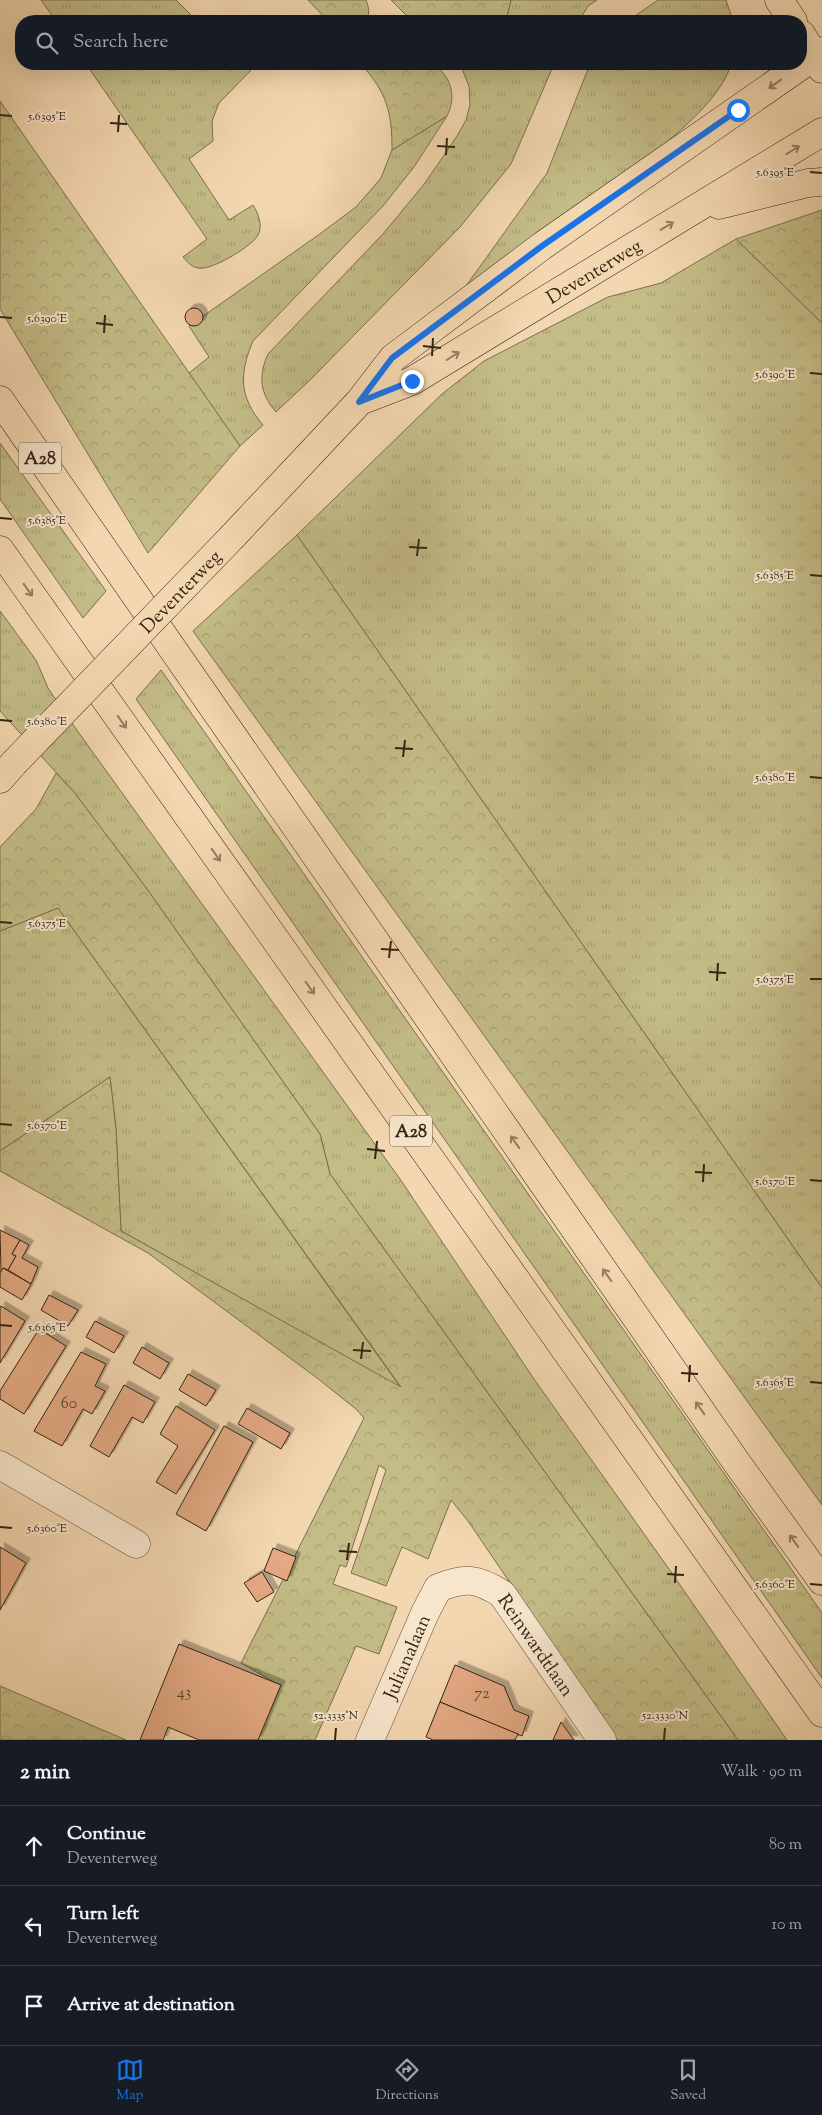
<!DOCTYPE html>
<html lang="en">
<head>
<meta charset="utf-8">
<style>
	:root { --surface:#171b24; --page:#20242c; --text:#f1f3f6; --muted:#9ea1a6; --line:#363941; --accent:#1a73e8 }
	body { margin:0; font-family:"Sorts Mill Goudy",serif; background:var(--page); color:var(--text) }
	.stop { position:absolute; width:15px; height:15px; margin:-11px; border:4px solid #1a73e8; border-radius:50%; background:#fff }
	.stop.end { background:#1a73e8; border-color:#fff; box-shadow:0 1px 5px #0008 }
	.list { margin:0; padding:0; list-style:none }
	h2 { display:flex; justify-content:space-between; align-items:center; height:65px; margin:0; padding:0 20px; font-size:21px }
	h2 small { font-size:16px; font-weight:400; color:var(--muted) }
	.list li { display:grid; grid-template-columns:32px 1fr auto; gap:15px; align-items:center; box-sizing:border-box; height:80px; padding:0 20px; border-top:1px solid var(--line) }
	.list b { display:block; font-size:19px; white-space:nowrap }
	.list p { margin:0; font-size:16px; white-space:nowrap; color:var(--muted) }
	.list em { font-size:16px; font-style:normal; color:var(--muted) }
	.icon { flex:none; width:28px; height:28px; fill:none; stroke:currentColor; stroke-width:2; stroke-linecap:round; stroke-linejoin:round }
	.map { position:relative; flex:none; width:822px; height:1740px; overflow:hidden }
	.search { position:absolute; background:var(--surface); box-shadow:0 5px 20px #0002; left:15px; right:15px; top:15px; height:55px; display:flex; align-items:center; gap:12px; box-sizing:border-box; padding:0 18px; border-radius:20px; color:var(--muted); font-size:19px }
	.sheet { height:305px; background:var(--surface) }
	nav { display:flex; justify-content:space-around; align-items:center; box-sizing:border-box; height:70px; border-top:1px solid var(--line); background:var(--surface); font-size:14px; color:var(--muted) }
	nav a { display:grid; justify-items:center; gap:2px }
	nav .on { color:var(--accent) }
	.map>svg:first-child { display:block }
	.grass { fill:url(#grass-tufts); stroke:#7b704d }
	.forest { fill:url(#forest-crowns); stroke:#7b704d }
	.building { fill:#e2a982; stroke:#332414; filter:url(#shadow) }
	.lines { fill:none; stroke-linecap:round; stroke-linejoin:round }
	.minor-casing { stroke:#63513b; stroke-width:29 }
	.major-casing { stroke:#332414; stroke-width:29 }
	.highway-casing { stroke:#332414; stroke-width:29 }
	.minor { stroke:#f7e5cc; stroke-width:28 }
	.major { stroke:#f3d7b0; stroke-width:28 }
	.highway { stroke:#f3d7b0; stroke-width:28 }
	.major-bridge-casing { stroke:#332414; stroke-width:29; stroke-linecap:butt }
	.major-bridge { stroke:#f3d7b0; stroke-width:28 }
	.oneway { stroke:#937e62 }
	.route { stroke:#1a73e8; stroke-width:6 }
	.ticks { fill:none; stroke:#332414; stroke-width:2 }
	.labels { text-anchor:middle; stroke-width:4; stroke-linejoin:round; paint-order:stroke }
	.number-label { font-size:16px; fill:#5f4530 }
	.shield { fill:#f7e5cc; stroke:#6e5e4b; stroke-width:1 }
	.shield-label { font-size:18px; font-weight:bold; fill:#332414 }
	.street-label { font-size:19px; fill:#332414; stroke:#f7e5cc }
	.ticks-label { font-size:12px; text-anchor:middle; fill:#332414; stroke:#f7e5cc; stroke-width:4; stroke-linejoin:round; paint-order:stroke }
</style>
</head>
<body>
<div class="map">
<svg width="822" height="1740" viewBox="0 0 822 1740">
	<defs>
		<pattern id="grass-tufts" width="24" height="20" patternUnits="userSpaceOnUse" patternTransform="scale(1.25)"><rect width="24" height="20" fill="#c3bc86"/><path d="M3 7l-1-3M5 7V3M7 7l1-3M15 17l-1-3M17 17v-4M19 17l1-3" fill="none" stroke="#a8a173"/></pattern>
		<pattern id="forest-crowns" width="20" height="18" patternUnits="userSpaceOnUse" patternTransform="scale(1.25)"><rect width="20" height="18" fill="#c3bc86"/><path d="M2 6a3 3 0 1 1 6 0M12 15a3 3 0 1 1 6 0" fill="none" stroke="#a8a173"/></pattern>
		<filter id="shadow"><feDropShadow dx="4.5" dy="-4.5" stdDeviation="0" flood-color="#0004"/></filter>
	</defs>
	<rect width="100%" height="100%" fill="#f3d7b0"/>
	<filter id="stains"><feTurbulence type="fractalNoise" baseFrequency=".004" numOctaves="4"/><feColorMatrix values="0 0 0 0 .2 0 0 0 0 .09 0 0 0 0 .02 0 0 0 .5 -.17"/></filter>
	<radialGradient id="worn" r=".72"><stop offset=".6" stop-color="#630" stop-opacity="0"/><stop offset="1" stop-color="#630" stop-opacity=".3"/></radialGradient>
	<g class="grass">
		<polygon points="41,0 176,0 197,21 56,21"/>
		<polygon points="511,0 597,0 588,6 579,21 506,21"/>
		<polygon points="658,0 726,0 733,21 628,21"/>
		<path d="M 86,64 L 257,64 L 219,103 L 212,121 L 213,141 L 189,159 L 229,220 L 253,205 C 259,215 264,228 256,238 C 248,248 211,271 198,268 C 191,267 187,261 183,257 L 207,239 Z"/>
		<path d="M 460,64 L 554,64 L 511,164 L 460,227 L 312,378 L 276,412 C 260,394 258,376 268,354 L 383,234 L 425,183 L 457,136 L 466,120 L 470,105 L 469,86 Z"/>
		<path d="M 592,64 L 731,64 C 718,114 617,180 575,210 C 537,238 499,265 461,293 L 547,173 L 588,69 Z"/>
		<path d="M 447,116 L 414,167 L 383,206 L 253,341 C 239,374 239,397 263,425 L 240,446 L 189,373 L 209,357 L 189,326 L 317,236 L 356,207 L 381,178 L 392,150 Z"/>
		<polygon points="736,239 822,323 822,1288 297,535 442,394 484,361 608,297 661,283"/>
		<polygon points="0,443 106,591 83,618 0,499"/>
		<polygon points="0,611 36,660 48,688 71,722 400,1179 536,1382 669,1569 787,1740 738,1740 330,1174 320,1134 147,889 74,792 0,711"/>
		<polygon points="161,670 822,1613 822,1678 136,699"/>
		<polygon points="58,908 401,1388 121,1231 116,1129 110,1077 0,1151 0,931"/>
	</g>
	<g class="forest">
		<path d="M 308,0 L 366,0 C 369,8 370,13 366,21 L 328,21 Z"/>
		<polygon points="391,0 511,0 506,21 412,21"/>
		<path d="M 361,64 L 434,64 C 451,78 457,95 447,116 L 392,150 C 392,112 387,93 361,64 Z"/>
		<polygon points="0,101 240,446 148,553 0,309"/>
		<polygon points="822,210 822,323 736,239"/>
		<polygon points="297,535 822,1288 822,1505 193,631"/>
		<polygon points="56,773 74,792 147,889 320,1134 330,1174 738,1740 617,1740 468,1521 451,1500 428,1559 402,1547 386,1586 351,1573 386,1470 379,1465 346,1567 340,1565 333,1584 397,1607 379,1654 356,1646 315,1740 255,1740 274,1682 241,1663 364,1418 356,1409 317,1378 148,1253 0,1171 0,1151 110,1077 116,1129 121,1231 401,1387 58,908 0,931 0,847 36,809"/>
		<polygon points="0,1686 126,1740 0,1740"/>
	</g>
	<g class="building">
		<circle cx="194" cy="317" r="9"/>
		<polygon points="0,1230 20,1240 12,1254 16,1256 8,1270 3,1268 1,1272"/>
		<polygon points="20,1240 29,1245 22,1258 38,1267 31,1284 8,1270 16,1256 12,1254"/>
		<polygon points="3,1268 31,1284 22,1300 0,1287 0,1273"/>
		<polygon points="49,1295 78,1310 68,1326 41,1310"/>
		<polygon points="1,1306 25,1321 0,1363 0,1308"/>
		<polygon points="95,1321 124,1336 114,1353 86,1337"/>
		<polygon points="39,1329 66,1346 24,1414 0,1399 0,1391"/>
		<polygon points="142,1347 169,1363 160,1379 133,1363"/>
		<polygon points="81,1352 106,1364 95,1386 105,1391 92,1414 83,1409 62,1446 34,1431"/>
		<polygon points="188,1374 216,1390 206,1406 179,1390"/>
		<polygon points="124,1385 155,1402 143,1423 132,1417 109,1457 90,1446"/>
		<polygon points="176,1406 215,1430 176,1494 156,1482 178,1446 160,1434"/>
		<polygon points="247,1408 290,1433 281,1449 238,1424"/>
		<polygon points="224,1426 253,1442 206,1531 176,1514"/>
		<polygon points="0,1547 26,1563 0,1610"/>
		<polygon points="273,1548 296,1557 287,1581 264,1571"/>
		<polygon points="262,1572 274,1592 257,1602 244,1583"/>
		<polygon points="179,1644 281,1685 258,1740 199,1740 168,1727 163,1740 140,1740"/>
		<polygon points="455,1665 504,1686 514,1710 529,1716 522,1736 440,1702"/>
		<polygon points="440,1702 518,1734 515,1740 433,1740 426,1737"/>
		<polygon points="561,1722 574,1740 553,1740"/>
	</g>
	<g class="lines">
		<defs>
			<g id="minor">
				<polyline points="0,1465 136,1544"/>
				<path id="s1" d="M 370,1740 L 425,1613 L 438,1588 C 465,1577 477,1578 502,1594 L 602,1740"/>
			</g>
			<g id="major">
				<polyline points="779,0 793,21"/>
				<polyline points="801,34 822,69"/>
				<polyline points="719,205 808,183 822,182"/>
				<path id="s2" d="M 360,401 L 412,381 L 822,132"/>
				<polyline points="233,536 359,402 393,358 542,246 822,51"/>
				<polyline points="0,779 14,763"/>
			</g>
			<g id="highway">
				<polyline points="0,400 737,1463 822,1581"/>
				<polyline points="0,550 822,1713"/>
			</g>
		</defs>
		<use href="#minor" class="minor-casing"/>
		<use href="#major" class="major-casing"/>
		<use href="#highway" class="highway-casing"/>
		<use href="#minor" class="minor"/>
		<use href="#major" class="major"/>
		<use href="#highway" class="highway"/>
		<defs>
			<g id="major-bridge">
				<path id="s3" d="M 14,763 L 233,536"/>
			</g>
		</defs>
		<use href="#major-bridge" class="major-bridge-casing"/>
		<use href="#major-bridge" class="major-bridge"/>
	</g>
	<defs><path id="oneway-shaft" d="M-6 0H5M1.5-3L5.5 0L1.5 3" fill="none" stroke-width="1.6" stroke-linecap="round" stroke-linejoin="round" transform="scale(1.25)"/></defs>
	<g class="oneway">
		<use href="#oneway-shaft" transform="translate(775 84) rotate(144)"/>
		<use href="#oneway-shaft" transform="translate(793 150) rotate(-32)"/>
		<use href="#oneway-shaft" transform="translate(667 226) rotate(-31)"/>
		<use href="#oneway-shaft" transform="translate(453 356) rotate(-32)"/>
		<use href="#oneway-shaft" transform="translate(28 590) rotate(55)"/>
		<use href="#oneway-shaft" transform="translate(122 722) rotate(55)"/>
		<use href="#oneway-shaft" transform="translate(216 855) rotate(55)"/>
		<use href="#oneway-shaft" transform="translate(310 988) rotate(55)"/>
		<use href="#oneway-shaft" transform="translate(515 1142) rotate(-125)"/>
		<use href="#oneway-shaft" transform="translate(607 1275) rotate(-125)"/>
		<use href="#oneway-shaft" transform="translate(700 1408) rotate(-125)"/>
		<use href="#oneway-shaft" transform="translate(794 1541) rotate(-126)"/>
	</g>
	<g class="lines">
		<polyline class="route" points="412,381 359,402 392,358 542,246 738,110"/>
	</g>
	<path class="ticks" d="M 0,115 L 12,116M 110,123 L 127,124M 118,132 L 119,115M 437,146 L 455,147M 446,155 L 447,138M 810,172 L 822,173M 0,317 L 12,318M 96,323 L 113,325M 104,333 L 105,315M 423,346 L 441,348M 432,356 L 433,338M 810,373 L 822,374M 0,518 L 12,519M 409,547 L 427,548M 417,556 L 419,539M 810,575 L 822,576M 0,720 L 12,721M 395,748 L 413,749M 403,757 L 405,740M 810,777 L 822,778M 0,922 L 12,923M 381,949 L 399,950M 389,958 L 391,941M 709,972 L 726,973M 810,979 L 822,979M 717,981 L 718,963M 0,1124 L 12,1125M 367,1149 L 385,1151M 375,1159 L 377,1141M 695,1172 L 712,1173M 810,1180 L 822,1181M 703,1182 L 704,1164M 0,1325 L 12,1326M 353,1350 L 371,1351M 361,1359 L 363,1342M 681,1373 L 698,1374M 689,1382 L 690,1365M 810,1382 L 822,1383M 0,1527 L 12,1528M 339,1551 L 357,1552M 347,1560 L 349,1543M 667,1574 L 684,1575M 675,1583 L 676,1566M 810,1584 L 822,1585M 335,1740 L 336,1728M 664,1740 L 665,1728"/>
	<g class="labels">
		<g class="number-label">
			<text x="69" y="1408">60</text>
			<text x="184" y="1697">43</text>
			<text x="482" y="1698">72</text>
		</g>
		<g class="shield">
			<rect x="19" y="442.5" width="42" height="31" rx="4"/>
			<rect x="390" y="1115.5" width="42" height="31" rx="4"/>
		</g>
		<g class="shield-label">
			<text x="40" y="464">A28</text>
			<text x="411" y="1137">A28</text>
		</g>
		<g class="street-label">
			<text dy="7" stroke="none"><textPath href="#s2" startOffset="268">Deventerweg</textPath></text>
			<text dy="7" stroke="none"><textPath href="#s3" startOffset="239">Deventerweg</textPath></text>
			<text dy="7" stroke="none"><textPath href="#s1" startOffset="296">Reinwardtlaan</textPath></text>
			<text dy="7" stroke="none"><textPath href="#s1" startOffset="91">Julianalaan</textPath></text>
		</g>
	</g>
	<g class="ticks-label">
		<text x="47" y="120">5.6395°E</text>
		<text x="775" y="176">5.6395°E</text>
		<text x="47" y="322">5.6390°E</text>
		<text x="775" y="378">5.6390°E</text>
		<text x="47" y="524">5.6385°E</text>
		<text x="775" y="579">5.6385°E</text>
		<text x="47" y="725">5.6380°E</text>
		<text x="775" y="781">5.6380°E</text>
		<text x="47" y="927">5.6375°E</text>
		<text x="775" y="983">5.6375°E</text>
		<text x="47" y="1129">5.6370°E</text>
		<text x="775" y="1185">5.6370°E</text>
		<text x="47" y="1331">5.6365°E</text>
		<text x="775" y="1386">5.6365°E</text>
		<text x="47" y="1532">5.6360°E</text>
		<text x="775" y="1588">5.6360°E</text>
		<text x="336" y="1719">52.3335°N</text>
		<text x="665" y="1719">52.3330°N</text>
	</g>
	<rect width="100%" height="100%" filter="url(#stains)"/>
	<rect width="100%" height="100%" fill="url(#worn)"/>
</svg>
<div class="stop" style="left:738px;top:110px"></div>
<div class="stop end" style="left:412px;top:381px"></div>
<div class="search"><svg class="icon" aria-label="search" viewBox="0 0 24 24"><circle cx="10" cy="10" r="6"/><path d="M15 15l6 6"/></svg>Search here</div>
</div>
<section class="sheet">
<h2>2 min<small>Walk · 90 m</small></h2>
<ul class="list">
<li><svg class="icon" aria-label="ahead" viewBox="0 0 24 24"><path d="M12 20V5M6 11l6-6 6 6"/></svg><div><b>Continue</b><p>Deventerweg</p></div><em>80 m</em></li>
<li><svg class="icon" aria-label="left" viewBox="0 0 24 24"><path d="M17 20v-9H6M10 6l-5 5 5 5"/></svg><div><b>Turn left</b><p>Deventerweg</p></div><em>10 m</em></li>
<li><svg class="icon" aria-label="arrive" viewBox="0 0 24 24"><path d="M6 21V4h12l-3 4 3 4H6"/></svg><div><b>Arrive at destination</b></div></li>
</ul>
</section>
<nav>
<a class="on"><svg class="icon" aria-label="map" viewBox="0 0 24 24"><path d="M3 6l6-2 6 2 6-2v14l-6 2-6-2-6 2zM9 4v14M15 6v14"/></svg>Map</a>
<a><svg class="icon" aria-label="directions" viewBox="0 0 24 24"><path d="M12 3l9 9-9 9-9-9zM9 14v-3h6M13 9l2 2-2 2"/></svg>Directions</a>
<a><svg class="icon" aria-label="saved" viewBox="0 0 24 24"><path d="M7 4h10v16l-5-4-5 4z"/></svg>Saved</a>
</nav>
</body>
</html>
